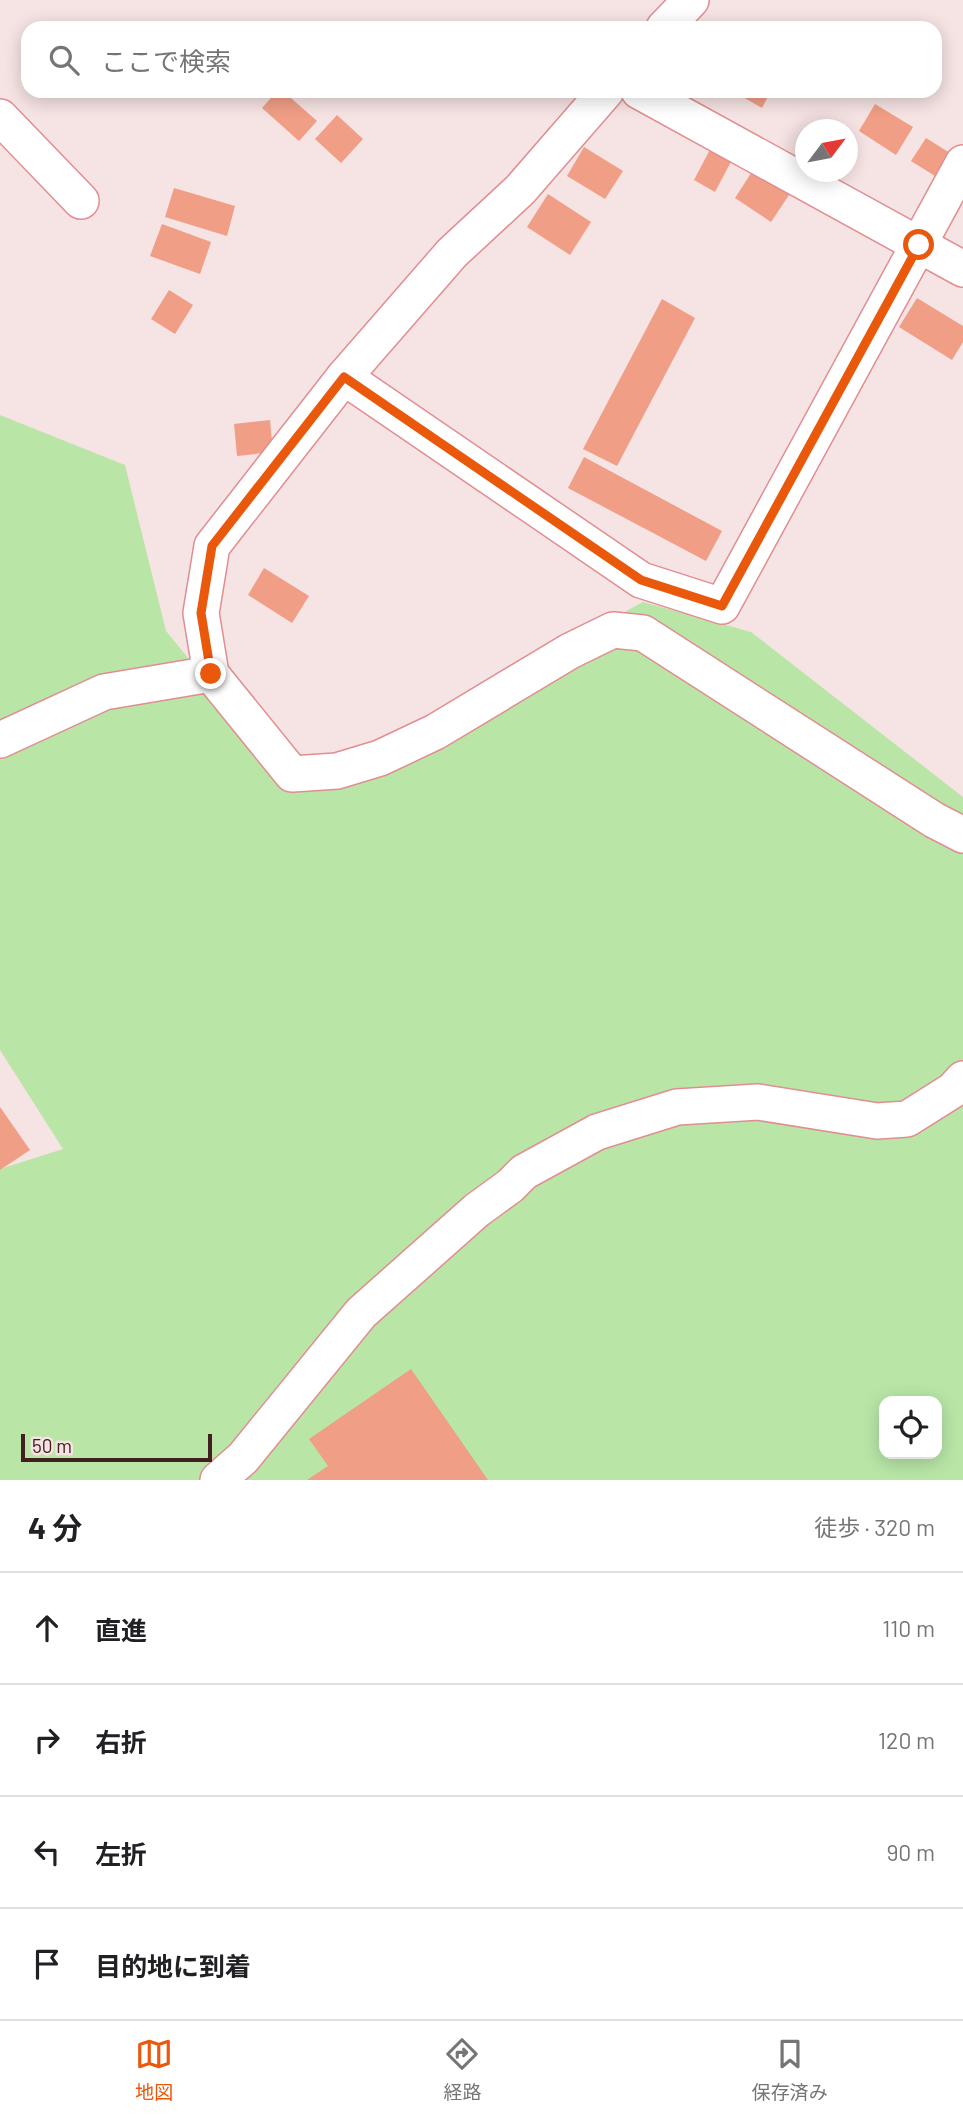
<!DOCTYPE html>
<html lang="ja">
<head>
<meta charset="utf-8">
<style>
	:root { --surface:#fff; --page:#f6f6f6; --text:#202124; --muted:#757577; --line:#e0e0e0; --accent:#ea580c }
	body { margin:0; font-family:Barlow,"Noto Sans JP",sans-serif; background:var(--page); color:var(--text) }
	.controls { position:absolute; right:21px; bottom:21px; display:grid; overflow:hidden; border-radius:14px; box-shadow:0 4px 18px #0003 }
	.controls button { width:63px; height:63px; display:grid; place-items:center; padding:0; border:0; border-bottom:2px solid var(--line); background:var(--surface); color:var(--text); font:35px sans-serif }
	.compass { position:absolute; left:795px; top:119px; width:63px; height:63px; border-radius:50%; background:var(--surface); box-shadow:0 4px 18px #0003; rotate:58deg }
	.scale { position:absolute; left:21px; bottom:18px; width:191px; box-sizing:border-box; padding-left:7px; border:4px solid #422022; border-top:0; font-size:19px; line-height:24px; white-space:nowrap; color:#422022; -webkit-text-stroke:5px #f6e3e3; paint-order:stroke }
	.stop { position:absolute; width:21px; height:21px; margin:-16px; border:5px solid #ea580c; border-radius:50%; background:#fff }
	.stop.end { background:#ea580c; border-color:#fff; box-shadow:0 2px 7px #0008 }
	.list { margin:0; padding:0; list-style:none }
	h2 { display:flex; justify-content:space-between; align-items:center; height:91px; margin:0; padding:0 28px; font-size:30px }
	h2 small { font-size:23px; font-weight:400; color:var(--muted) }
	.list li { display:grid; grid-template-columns:46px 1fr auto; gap:21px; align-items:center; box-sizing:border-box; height:112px; padding:0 28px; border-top:2px solid var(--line) }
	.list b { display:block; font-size:26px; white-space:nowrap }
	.list em { font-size:23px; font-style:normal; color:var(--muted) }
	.icon { flex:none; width:38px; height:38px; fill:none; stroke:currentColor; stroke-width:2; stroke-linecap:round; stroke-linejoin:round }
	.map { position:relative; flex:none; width:963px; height:1480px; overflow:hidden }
	.search { position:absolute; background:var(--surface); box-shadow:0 4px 18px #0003; left:21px; right:21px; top:21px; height:77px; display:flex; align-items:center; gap:18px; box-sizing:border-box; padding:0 24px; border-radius:21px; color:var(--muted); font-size:26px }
	.sheet { height:539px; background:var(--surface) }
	nav { display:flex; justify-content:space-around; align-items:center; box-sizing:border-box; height:98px; border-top:2px solid var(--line); background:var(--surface); font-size:19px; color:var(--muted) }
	nav a { display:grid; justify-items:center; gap:4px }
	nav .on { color:var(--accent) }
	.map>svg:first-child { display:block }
	.green { fill:#b9e6a7; fill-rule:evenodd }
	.building { fill:#f09e86 }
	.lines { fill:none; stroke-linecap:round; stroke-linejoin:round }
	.minor-casing { stroke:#e28d91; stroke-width:38 }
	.minor { stroke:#fff; stroke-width:35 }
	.route { stroke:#ea580c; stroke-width:9 }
</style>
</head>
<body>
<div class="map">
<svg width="963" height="1480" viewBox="0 0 963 1480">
	<rect width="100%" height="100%" fill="#f6e3e3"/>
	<path class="green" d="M 0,415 L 125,465 L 166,631 L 296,789 L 643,602 L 751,632 L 963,797 L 963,1480 L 0,1480 L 0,1169 L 63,1149 L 0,1050 ZM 884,1401 L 937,1401 L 937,1454 L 884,1454 Z"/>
	<g class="building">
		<polygon points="277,91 283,91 317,121 299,141 262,108"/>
		<polygon points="732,91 771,91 762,108"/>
		<polygon points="875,104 913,127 896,155 859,131"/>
		<polygon points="337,115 363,139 341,163 315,139"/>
		<polygon points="926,138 958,158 943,181 911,161"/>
		<polygon points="714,142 735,154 715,192 694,180"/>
		<polygon points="584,147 623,171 605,199 567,176"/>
		<polygon points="755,167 791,192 771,222 735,198"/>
		<polygon points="174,188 235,206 227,236 165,217"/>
		<polygon points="548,194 591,222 570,255 527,227"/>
		<polygon points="162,224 211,242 200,274 150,256"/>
		<polygon points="169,290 193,305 175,334 151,319"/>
		<polygon points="917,298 963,326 963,342 952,360 899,327"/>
		<polygon points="662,299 695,318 617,466 583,449"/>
		<polygon points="270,420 273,452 237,456 234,424"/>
		<polygon points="584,457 722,531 706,561 568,488"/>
		<polygon points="264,568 309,596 292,623 248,595"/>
		<polygon points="0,1107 30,1150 0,1170"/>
		<polygon points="411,1369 488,1480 307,1480 328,1466 309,1439"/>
	</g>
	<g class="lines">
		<defs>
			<g id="minor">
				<polyline points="664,28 691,0"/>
				<polyline points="639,91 963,269"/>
				<polyline points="0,117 81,201"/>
				<polyline points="344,377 641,580 722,606 963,163"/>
				<polyline points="211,674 292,774 337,771 380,758 435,732 570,651 613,630 643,633 934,820 963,835"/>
				<polyline points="0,740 104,692 211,674 201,613 212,546 344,377 452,253 520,190 606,91"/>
				<polyline points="218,1480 243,1458 361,1313 477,1210 510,1186 524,1172 597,1132 677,1107 758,1102 877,1121 907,1119 953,1090 963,1079"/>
			</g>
		</defs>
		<use href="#minor" class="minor-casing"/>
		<use href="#minor" class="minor"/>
	</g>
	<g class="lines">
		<polyline class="route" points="211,674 201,613 212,546 344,377 641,580 722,606 919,245"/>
	</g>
</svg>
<div class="controls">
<button><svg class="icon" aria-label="locate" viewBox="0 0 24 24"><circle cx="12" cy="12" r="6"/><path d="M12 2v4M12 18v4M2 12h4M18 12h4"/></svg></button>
</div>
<svg class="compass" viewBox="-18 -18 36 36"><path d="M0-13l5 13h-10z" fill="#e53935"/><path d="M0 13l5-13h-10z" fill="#757577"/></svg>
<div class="scale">50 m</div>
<div class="stop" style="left:919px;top:245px"></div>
<div class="stop end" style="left:211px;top:674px"></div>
<div class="search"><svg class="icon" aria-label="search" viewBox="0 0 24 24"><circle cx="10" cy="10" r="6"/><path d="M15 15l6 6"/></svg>ここで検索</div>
</div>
<section class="sheet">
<h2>4 分<small>徒歩 · 320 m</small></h2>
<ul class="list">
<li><svg class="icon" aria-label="ahead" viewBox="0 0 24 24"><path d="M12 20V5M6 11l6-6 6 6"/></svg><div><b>直進</b></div><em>110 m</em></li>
<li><svg class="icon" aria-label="right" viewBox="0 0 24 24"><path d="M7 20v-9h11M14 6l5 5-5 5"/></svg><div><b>右折</b></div><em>120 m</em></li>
<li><svg class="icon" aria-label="left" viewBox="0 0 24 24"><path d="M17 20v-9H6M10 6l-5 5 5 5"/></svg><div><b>左折</b></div><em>90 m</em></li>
<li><svg class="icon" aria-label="arrive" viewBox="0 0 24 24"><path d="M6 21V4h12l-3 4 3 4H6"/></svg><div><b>目的地に到着</b></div></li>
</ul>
</section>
<nav>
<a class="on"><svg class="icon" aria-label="map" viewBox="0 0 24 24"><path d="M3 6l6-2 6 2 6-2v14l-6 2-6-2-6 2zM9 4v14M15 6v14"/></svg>地図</a>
<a><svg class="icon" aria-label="directions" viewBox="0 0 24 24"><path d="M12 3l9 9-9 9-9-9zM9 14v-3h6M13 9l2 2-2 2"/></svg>経路</a>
<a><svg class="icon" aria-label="saved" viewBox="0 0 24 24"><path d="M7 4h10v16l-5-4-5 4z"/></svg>保存済み</a>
</nav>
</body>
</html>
